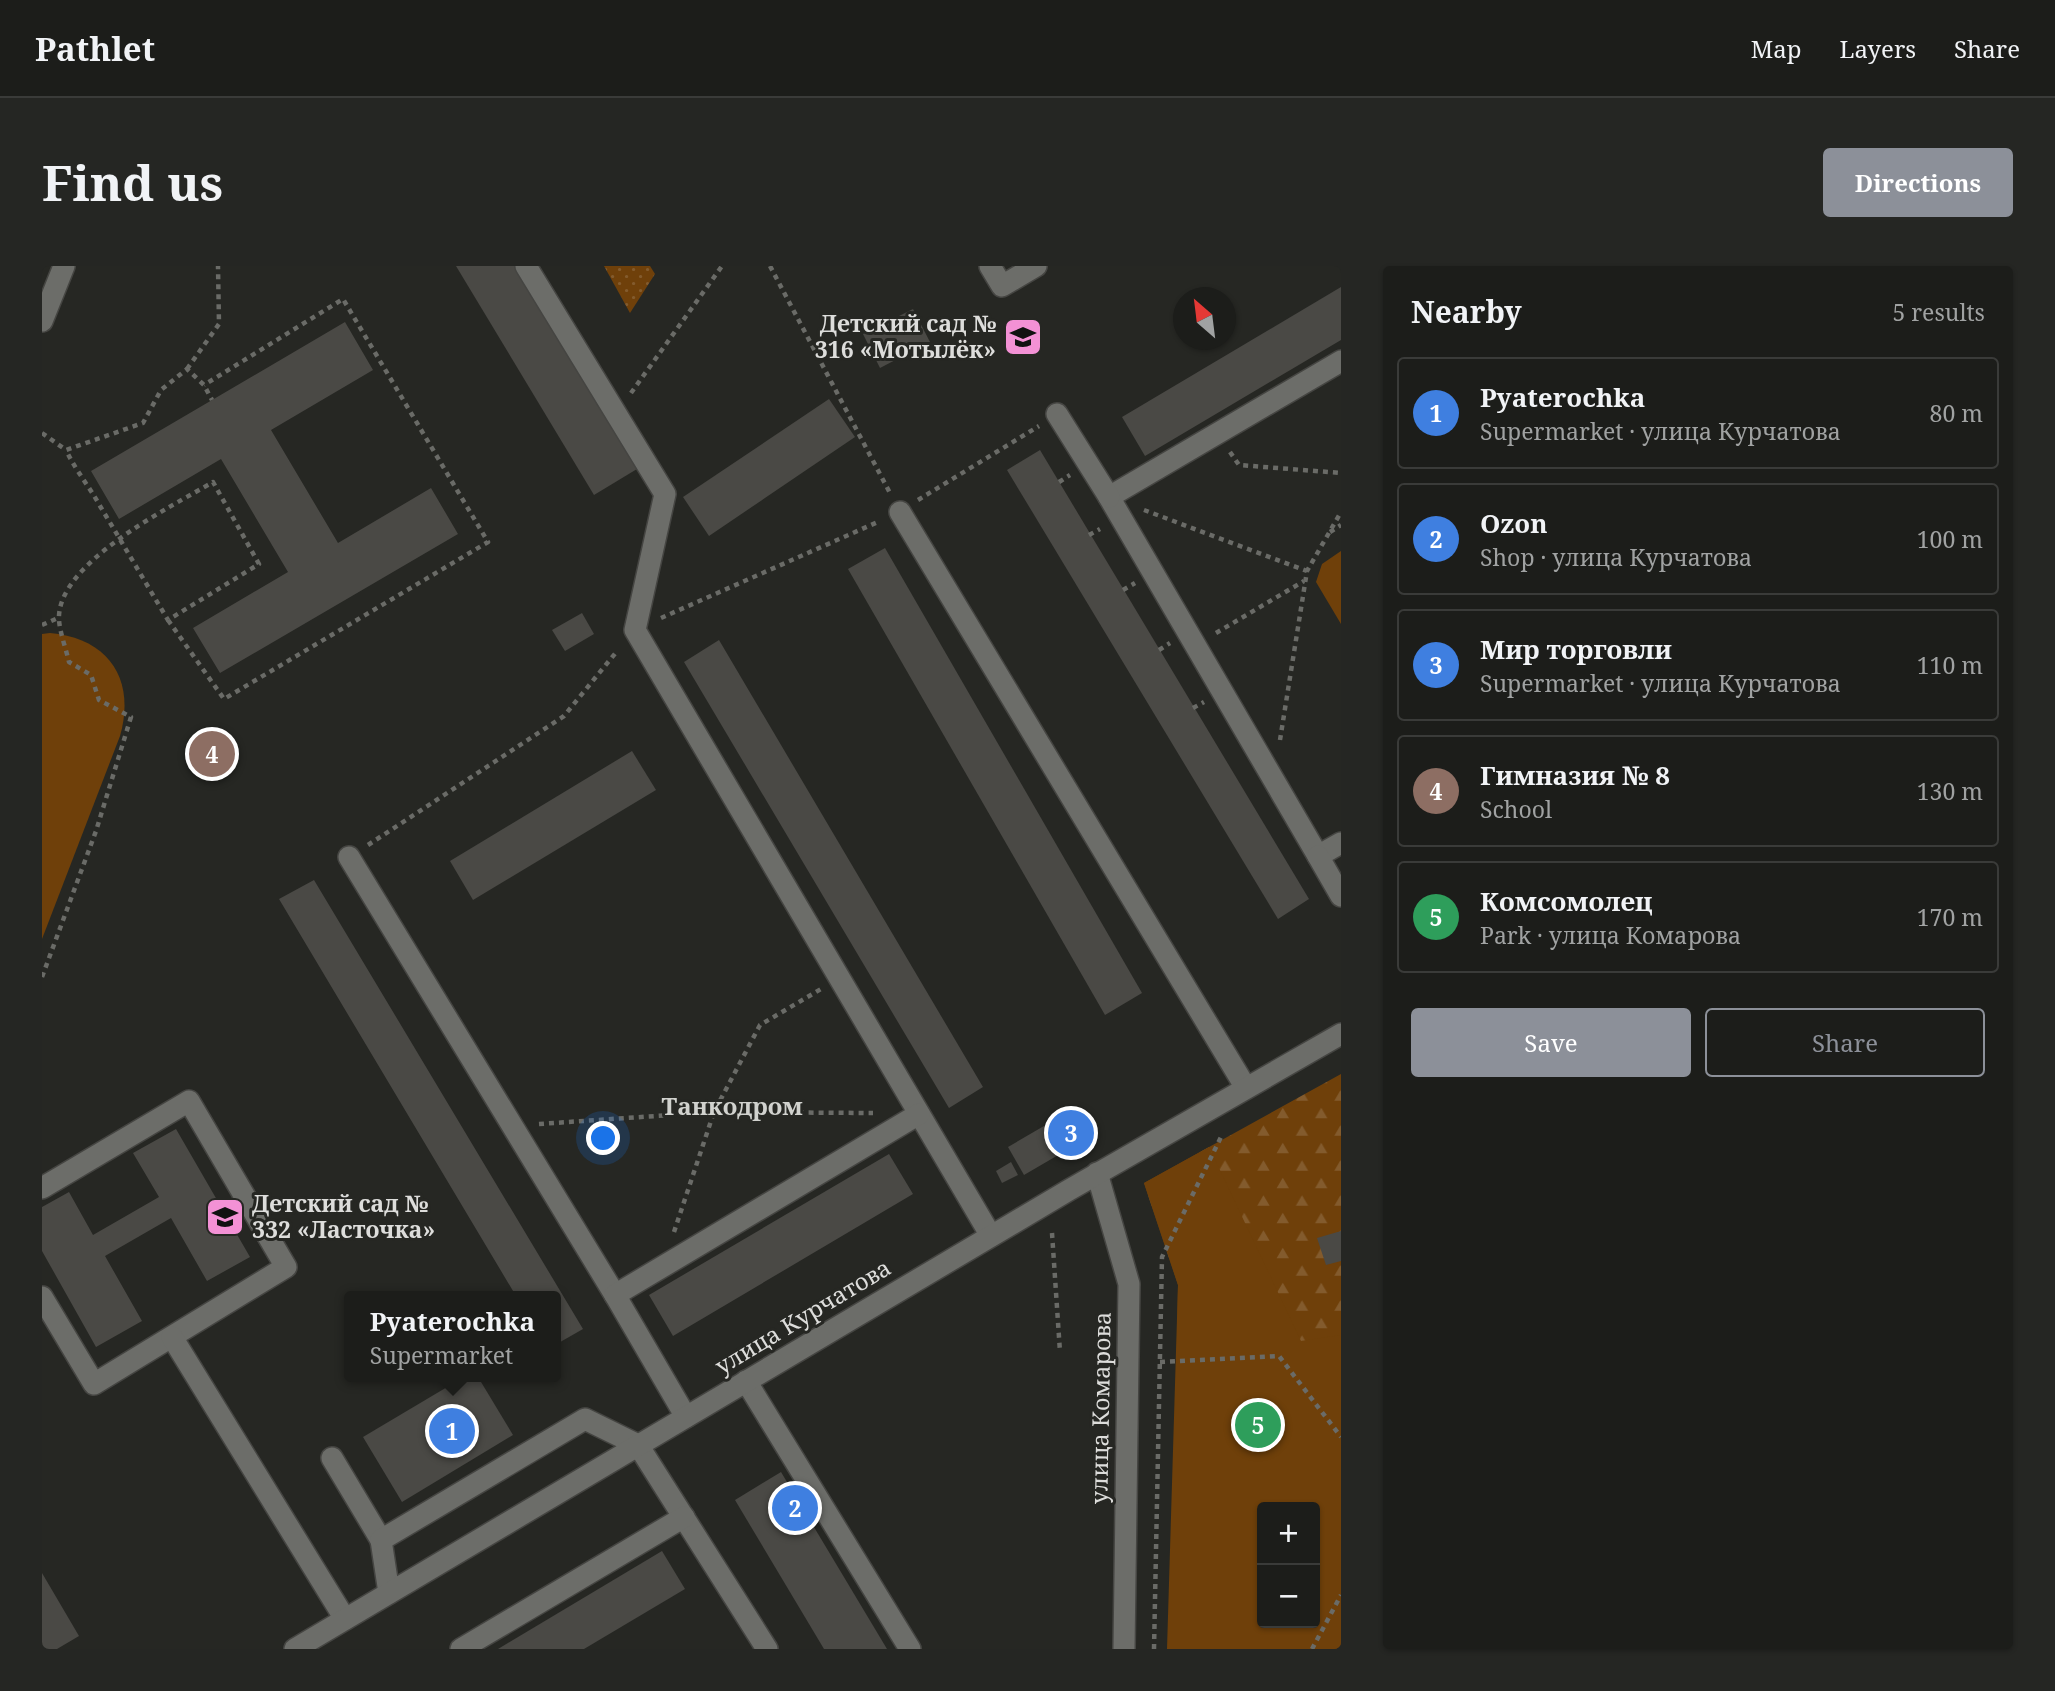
<!DOCTYPE html>
<html lang="en">
<head>
<meta charset="utf-8">
<style>
	:root { --surface:#1c1d1a; --page:#252623; --text:#f1f3f6; --muted:#a0a2a2; --line:#3a3b39; --accent:#8c9099 }
	body { margin:0; font-family:"Noto Serif",serif; background:var(--page); color:var(--text) }
	.controls { position:absolute; right:21px; bottom:21px; display:grid; overflow:hidden; border-radius:7px; box-shadow:0 2px 5px #0004 }
	.controls button { width:63px; height:63px; display:grid; place-items:center; padding:0; border:0; border-bottom:2px solid var(--line); background:var(--surface); color:var(--text); font:35px sans-serif }
	.compass { position:absolute; left:1131px; top:21px; width:63px; height:63px; border-radius:50%; background:var(--surface); box-shadow:0 2px 5px #0004; rotate:332deg }
	.you { position:absolute; left:562px; top:873px; width:24px; height:24px; margin:-18px; border:5px solid #fff; border-radius:50%; background:#1a73e8; box-shadow:0 0 0 10px #1a73e833 }
	.badge { display:grid; place-items:center; width:46px; height:46px; border-radius:50%; background:var(--accent); color:#fff; font-size:23px; font-weight:700 }
	.pin { position:absolute; translate:-50% -50%; border:4px solid #fff; box-shadow:0 2px 7px #0006 }
	.popup { position:absolute; left:302px; top:1025px; width:217px; height:91px; box-sizing:border-box; display:grid; place-content:center; border-radius:7px; background:var(--surface); filter:drop-shadow(0 2px 5px #0005); font-size:23px; white-space:nowrap; color:var(--muted) }
	.popup b { font-size:26px; color:var(--text) }
	.popup::after { content:''; position:absolute; left:50%; top:100%; margin-left:-14px; border:14px solid transparent; border-top-color:var(--surface) }
	.list { margin:0; padding:0; list-style:none }
	h2 { display:flex; justify-content:space-between; align-items:center; height:91px; margin:0; padding:0 28px; font-size:30px }
	h2 small { font-size:23px; font-weight:400; color:var(--muted) }
	.list li { display:grid; grid-template-columns:46px 1fr auto; gap:21px; align-items:center; box-sizing:border-box; height:112px; margin:0 14px 14px; padding:0 14px; border:2px solid var(--line); border-radius:7px }
	.list b { display:block; font-size:26px; white-space:nowrap }
	.list p { margin:0; font-size:23px; white-space:nowrap; color:var(--muted) }
	.list em { font-size:23px; font-style:normal; color:var(--muted) }
	.actions { display:flex; gap:14px; padding:21px 28px }
	.actions a { flex:1; padding:16px 0; border:2px solid var(--accent); border-radius:7px; text-align:center; font-size:24px; color:var(--accent) }
	.actions .main { background:var(--accent); color:#fff }
	.map { position:relative; flex:none; width:1299px; height:1383px; overflow:hidden; border-radius:7px }
	header { display:flex; align-items:center; gap:42px; box-sizing:border-box; height:98px; padding:0 35px; background:var(--surface); border-bottom:2px solid var(--line) }
	header strong { font-size:33px }
	nav { display:flex; gap:38px; margin-inline-start:auto; font-size:24px }
	.intro { display:flex; align-items:center; justify-content:space-between; box-sizing:border-box; height:168px; padding:0 42px }
	h1 { margin:0; font-size:49px }
	.button { padding:18px 32px; border-radius:7px; background:var(--accent); color:#fff; font-size:24px; font-weight:700 }
	main { display:flex; gap:42px; padding:0 42px }
	aside { flex:1; background:var(--surface); border-radius:7px; box-shadow:0 2px 5px #0004 }
	.map>svg:first-child { display:block }
	.grass { fill:url(#grass-dots) }
	.forest { fill:url(#forest-firs); fill-rule:evenodd }
	.green { fill:#6f400a; fill-rule:evenodd }
	.building { fill:#4a4945 }
	.lines { fill:none; stroke-linecap:round; stroke-linejoin:round }
	.minor-casing { stroke:#454542; stroke-width:24 }
	.path { stroke:#6a6b67; stroke-width:4.5; stroke-dasharray:5 5; stroke-linecap:butt }
	.minor { stroke:#6c6d69; stroke-width:21 }
	.labels { text-anchor:middle; stroke-width:6; stroke-linejoin:round; paint-order:stroke }
	.poi-label { font-size:23px; font-weight:bold; fill:#dddddb; stroke:#262723; text-anchor:end }
	.street-label { font-size:23px; fill:#dddddb; stroke:#262723 }
	.neighbourhood-label { font-size:24px; font-weight:bold; fill:#d1d2ce; stroke:#262723 }
</style>
</head>
<body>
<header>
<strong>Pathlet</strong>
<nav><a>Map</a><a>Layers</a><a>Share</a></nav>
</header>
<div class="intro"><h1>Find us</h1><a class="button">Directions</a></div>
<main>
<div class="map">
<svg width="1299" height="1383" viewBox="0 0 1299 1383">
	<defs>
		<pattern id="grass-dots" width="8" height="8" patternUnits="userSpaceOnUse" patternTransform="scale(1.75)"><rect width="8" height="8" fill="#6f400a"/><path d="M2 2h.1M6 6h.1" fill="none" stroke="#835b2d" stroke-width="1.8" stroke-linecap="round"/></pattern>
		<pattern id="forest-firs" width="22" height="20" patternUnits="userSpaceOnUse" patternTransform="scale(1.75)"><rect width="22" height="20" fill="#6f400a"/><path d="M5 1l3.5 6h-7zM16 11l3.5 6h-7z" fill="#835b2d"/></pattern>
	</defs>
	<rect width="100%" height="100%" fill="#262723"/>
	<polygon class="grass" points="562,0 608,0 613,8 588,47"/>
	<path class="forest" d="M 1299,808 L 1299,1383 L 1129,1383 L 1136,1019 L 1102,917 ZM 1220,1241 L 1273,1241 L 1273,1357 L 1220,1357 Z"/>
	<g class="green">
		<polygon points="1299,285 1299,358 1274,316 1280,298"/>
		<path d="M 8,367 C 67,372 94,414 78,470 L 0,673 L 0,368 Z"/>
		<path d="M 1167,881 L 1259,1075 L 1299,1069 L 1299,1383 L 1125,1383 L 1136,1019 L 1102,917 ZM 1273,1241 L 1273,1357 L 1220,1357 L 1220,1241 Z"/>
	</g>
	<g class="building">
		<polygon points="414,0 472,0 595,203 552,229"/>
		<polygon points="1299,21 1299,74 1103,190 1080,151"/>
		<polygon points="871,43 888,76 838,102 821,68"/>
		<polygon points="303,56 331,104 229,164 296,277 389,222 416,268 178,407 151,362 246,306 179,193 77,253 49,205"/>
		<polygon points="787,133 813,171 667,270 641,231"/>
		<polygon points="998,184 1267,633 1236,653 965,204"/>
		<polygon points="843,282 1100,727 1063,749 806,303"/>
		<polygon points="540,347 552,368 523,385 510,364"/>
		<polygon points="677,374 941,821 907,842 642,396"/>
		<polygon points="590,485 614,524 431,634 408,595"/>
		<polygon points="272,614 541,1063 513,1079 513,1030 474,1030 237,633"/>
		<polygon points="1026,846 1042,874 982,909 966,881"/>
		<polygon points="134,863 208,991 165,1015 129,952 63,990 100,1055 54,1081 0,985 0,941 27,926 51,969 117,931 91,887"/>
		<polygon points="847,888 871,928 631,1070 607,1029"/>
		<polygon points="969,896 976,909 960,917 954,905"/>
		<polygon points="1299,965 1299,995 1284,999 1275,972"/>
		<polygon points="422,1111 436,1111 471,1169 360,1236 321,1171"/>
		<polygon points="739,1206 845,1383 782,1383 693,1234"/>
		<polygon points="620,1285 643,1323 542,1383 456,1383"/>
		<polygon points="0,1307 37,1370 15,1383 0,1383"/>
	</g>
	<g class="lines">
		<defs>
			<g id="minor">
				<polyline points="484,0 623,228 593,364 949,970"/>
				<polyline points="948,0 960,20 994,0"/>
				<polyline points="0,55 22,0"/>
				<polyline points="1299,95 1067,231 1276,590 1299,577"/>
				<polyline points="1015,148 1067,231"/>
				<polyline points="858,246 1204,822"/>
				<polyline points="1276,590 1299,630"/>
				<polyline points="307,591 573,1029"/>
				<polyline points="1055,907 1087,1018 1082,1383"/>
				<polyline points="0,922 147,835 244,1001 52,1118 0,1031"/>
				<polyline points="130,1071 303,1353"/>
				<polyline points="704,1115 868,1383"/>
				<polyline points="644,1151 573,1029 877,848"/>
				<polyline points="290,1192 339,1274"/>
				<polyline points="347,1327 339,1274 543,1153 596,1179 725,1383"/>
				<polyline points="253,1383 1027,924 1299,768"/>
				<polyline points="419,1383 642,1251"/>
			</g>
		</defs>
		<use href="#minor" class="minor-casing"/>
		<g class="path">
			<polyline points="728,0 848,227"/>
			<polyline points="145,103 177,58 176,0"/>
			<polyline points="589,127 680,0"/>
			<polyline points="0,167 24,184 101,157 119,124 145,103 162,119 170,134"/>
			<polyline points="1188,186 1197,199 1299,207"/>
			<polyline points="1017,216 1028,209"/>
			<polyline points="876,234 997,160"/>
			<polyline points="1102,244 1265,305"/>
			<polyline points="1288,266 1299,259"/>
			<polyline points="1047,269 1058,263"/>
			<polyline points="1081,324 1093,317"/>
			<polyline points="619,352 838,255"/>
			<polyline points="126,354 182,433 446,276 301,33 162,119"/>
			<polyline points="0,359 16,352"/>
			<polyline points="1174,367 1262,315"/>
			<polyline points="1117,384 1128,377"/>
			<polyline points="1151,442 1162,436"/>
			<polyline points="1238,474 1265,305 1299,246"/>
			<polyline points="326,579 522,450 576,384"/>
			<path d="M 0,711 L 54,565 L 89,451 L 57,434 L 49,409 L 27,396 C 24,383 18,367 17,354 C 14,297 129,241 171,216 L 217,298 L 126,354 C 103,316 81,278 58,240 C 47,220 34,205 24,184"/>
			<polyline points="497,858 672,846 831,847"/>
			<polyline points="632,966 672,846 718,759 779,723"/>
			<polyline points="1010,967 1018,1086"/>
			<polyline points="1118,1096 1237,1090 1299,1171"/>
			<polyline points="1112,1383 1120,991 1179,871"/>
			<polyline points="1270,1383 1299,1329"/>
		</g>
		<use href="#minor" class="minor"/>
	</g>
	<defs>
		<symbol id="school-square" viewBox="-11 -11 22 22"><rect x="-9" y="-9" width="18" height="18" rx="4" fill="#f391d5" stroke="#262723"/><path d="M0-5L7-2L0 1L-7-2ZM-4 1L0 2.5L4 1V4Q0 6-4 4Z" fill="#111"/></symbol>
	</defs>
	<g fill-rule="evenodd">
		<use href="#school-square" x="959" y="49" width="44" height="44"/>
		<use href="#school-square" x="161" y="929" width="44" height="44"/>
	</g>
	<g class="labels">
		<g class="poi-label">
			<text x="954" y="66">Детский сад №<tspan x="954" dy="26">316 «Мотылёк»</tspan></text>
			<text x="210" y="946" text-anchor="start">Детский сад №<tspan x="210" dy="26">332 «Ласточка»</tspan></text>
		</g>
		<g class="street-label">
			<text transform="translate(761 1051) rotate(-31)" y="8">улица Курчатова</text>
			<text transform="translate(1059 1142) rotate(-89)" y="8">улица Комарова</text>
		</g>
		<g class="neighbourhood-label">
			<text x="690" y="849">Танкодром</text>
		</g>
	</g>
</svg>
<div class="controls">
<button>+</button>
<button>−</button>
</div>
<svg class="compass" viewBox="-18 -18 36 36"><path d="M0-13l5 13h-10z" fill="#e53935"/><path d="M0 13l5-13h-10z" fill="#a0a2a2"/></svg>
<div class="you"></div>
<div class="pin badge" style="left:410px;top:1165px;background:#3f7fe0">1</div>
<div class="popup"><b>Pyaterochka</b>Supermarket</div>
<div class="pin badge" style="left:753px;top:1242px;background:#3f7fe0">2</div>
<div class="pin badge" style="left:1029px;top:867px;background:#3f7fe0">3</div>
<div class="pin badge" style="left:170px;top:488px;background:#8d6e63">4</div>
<div class="pin badge" style="left:1216px;top:1159px;background:#2e9e5b">5</div>
</div>
<aside>
<h2>Nearby<small>5 results</small></h2>
<ul class="list">
<li><span class="badge" style="background:#3f7fe0">1</span><div><b>Pyaterochka</b><p>Supermarket · улица Курчатова</p></div><em>80 m</em></li>
<li><span class="badge" style="background:#3f7fe0">2</span><div><b>Ozon</b><p>Shop · улица Курчатова</p></div><em>100 m</em></li>
<li><span class="badge" style="background:#3f7fe0">3</span><div><b>Мир торговли</b><p>Supermarket · улица Курчатова</p></div><em>110 m</em></li>
<li><span class="badge" style="background:#8d6e63">4</span><div><b>Гимназия № 8</b><p>School</p></div><em>130 m</em></li>
<li><span class="badge" style="background:#2e9e5b">5</span><div><b>Комсомолец</b><p>Park · улица Комарова</p></div><em>170 m</em></li>
</ul>
<div class="actions"><a class="main">Save</a><a>Share</a></div>
</aside>
</main>
</body>
</html>
